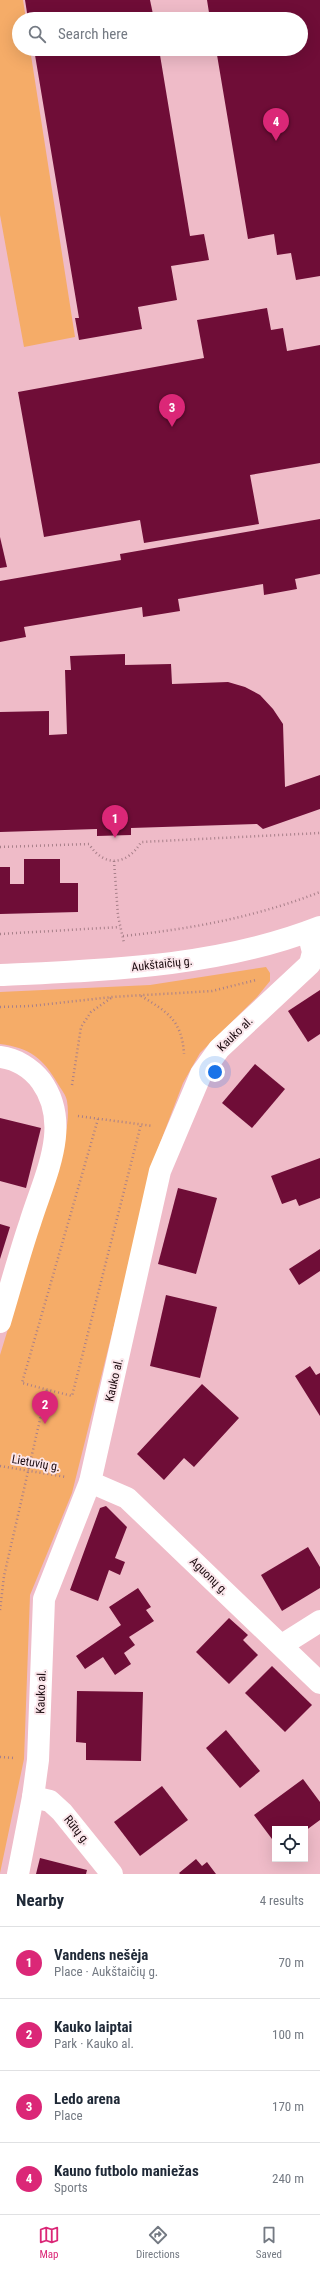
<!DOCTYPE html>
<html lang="en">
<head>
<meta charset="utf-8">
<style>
	:root { --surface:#fff; --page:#f6f6f7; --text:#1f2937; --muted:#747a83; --line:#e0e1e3; --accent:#db2777 }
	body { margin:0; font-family:"Roboto Condensed",sans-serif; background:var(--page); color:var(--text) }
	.controls { position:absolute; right:12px; bottom:12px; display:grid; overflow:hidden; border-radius:0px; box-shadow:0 4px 16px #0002 }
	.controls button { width:36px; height:36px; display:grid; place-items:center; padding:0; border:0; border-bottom:1px solid var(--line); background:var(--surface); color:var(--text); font:20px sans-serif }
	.you { position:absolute; left:215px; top:1072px; width:14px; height:14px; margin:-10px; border:3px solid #fff; border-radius:50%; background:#1a73e8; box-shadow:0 0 0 6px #1a73e833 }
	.badge { display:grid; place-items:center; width:26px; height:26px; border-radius:50%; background:var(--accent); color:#fff; font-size:13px; font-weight:700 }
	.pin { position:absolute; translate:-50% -33px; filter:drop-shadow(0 1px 2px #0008) }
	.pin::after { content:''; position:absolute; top:21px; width:14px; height:12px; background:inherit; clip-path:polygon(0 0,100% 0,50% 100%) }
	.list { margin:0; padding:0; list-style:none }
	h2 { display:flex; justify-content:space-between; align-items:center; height:52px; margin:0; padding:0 16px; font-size:17px }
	h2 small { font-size:13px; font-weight:400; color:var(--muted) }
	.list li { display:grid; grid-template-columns:26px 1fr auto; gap:12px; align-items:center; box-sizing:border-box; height:72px; padding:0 16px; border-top:1px solid var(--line) }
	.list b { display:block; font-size:15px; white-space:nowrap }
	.list p { margin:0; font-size:13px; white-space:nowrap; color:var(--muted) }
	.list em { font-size:13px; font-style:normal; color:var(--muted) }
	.icon { flex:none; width:22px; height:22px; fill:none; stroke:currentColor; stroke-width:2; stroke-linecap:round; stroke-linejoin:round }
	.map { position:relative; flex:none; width:320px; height:1874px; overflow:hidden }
	.search { position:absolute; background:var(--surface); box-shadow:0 4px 16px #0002; left:12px; right:12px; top:12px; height:44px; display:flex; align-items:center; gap:10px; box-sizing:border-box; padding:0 14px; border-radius:22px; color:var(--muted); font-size:15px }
	.sheet { height:340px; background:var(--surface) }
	nav { display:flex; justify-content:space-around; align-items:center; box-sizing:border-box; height:56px; border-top:1px solid var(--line); background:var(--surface); font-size:11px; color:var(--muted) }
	nav a { display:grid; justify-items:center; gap:2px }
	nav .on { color:var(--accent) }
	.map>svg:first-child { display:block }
	.green { fill:#f5ac68 }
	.building { fill:#6f0d37 }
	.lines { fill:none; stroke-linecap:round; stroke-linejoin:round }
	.path { stroke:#a77f89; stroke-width:2.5; stroke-dasharray:1 3; stroke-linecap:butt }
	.street { stroke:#fff; stroke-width:22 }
	.labels { text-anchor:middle; stroke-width:4; stroke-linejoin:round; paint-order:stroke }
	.street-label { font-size:12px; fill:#1c0b10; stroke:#fbe6eb }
</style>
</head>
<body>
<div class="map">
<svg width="320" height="1874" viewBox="0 0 320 1874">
	<rect width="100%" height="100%" fill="#efbbc8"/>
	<g class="green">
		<polygon points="0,0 23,0 26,19 19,19 19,49 30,49 75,337 24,347 0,215"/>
		<path d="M 266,967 L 270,973 L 270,981 L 257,997 L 200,1053 L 183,1083 L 159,1146 L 72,1493 L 30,1595 L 24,1759 L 0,1873 L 0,1355 L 61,1156 C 65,1139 70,1118 67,1101 C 66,1095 61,1089 58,1084 C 43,1058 30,1048 0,1044 L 0,992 L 150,985 Z"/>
	</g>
	<g class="building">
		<polygon points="25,0 150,0 154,19 28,19"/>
		<polygon points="207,0 320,0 320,276 296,280 291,253 277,255 274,234 248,239 216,49 301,49 301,19 210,19"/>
		<polygon points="34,49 159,49 190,236 204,234 209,260 171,266 177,300 138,307 142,329 79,340 75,318 79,318"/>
		<polygon points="267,308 271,330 283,328 287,351 320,345 320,463 250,475 259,524 144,543 140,520 44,537 18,392 204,358 197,320"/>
		<polygon points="320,519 320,574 295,579 297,589 264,595 263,584 178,599 180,611 143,617 142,607 24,627 26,637 0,642 0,581 121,560 120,554"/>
		<polygon points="0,537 7,567 0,568"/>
		<polygon points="125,654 125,665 171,664 172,684 228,682 245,687 260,695 273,709 283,724 285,787 320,775 320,809 263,829 257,824 131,828 131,835 97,836 97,829 0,832 0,712 49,711 49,735 67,734 65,670 71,670 70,656"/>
		<polygon points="24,859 60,859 60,883 78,883 78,912 0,914 0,867 10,867 10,884 24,884"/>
		<polygon points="320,990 320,1034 308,1042 288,1011"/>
		<polygon points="255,1064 285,1089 252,1128 222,1103"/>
		<polygon points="0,1118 41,1128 26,1188 0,1181"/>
		<polygon points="320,1158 320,1198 299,1206 296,1199 282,1204 271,1176"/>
		<polygon points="178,1188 217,1198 196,1274 158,1264"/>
		<polygon points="0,1224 10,1227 0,1259"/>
		<polygon points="320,1249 320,1271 299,1285 289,1269"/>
		<polygon points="166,1295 217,1307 200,1378 150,1366"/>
		<polygon points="310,1366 316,1375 320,1373 320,1416 295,1376"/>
		<polygon points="202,1384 239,1418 194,1467 184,1458 164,1480 137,1454"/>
		<polygon points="106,1506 127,1527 115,1558 125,1562 120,1575 109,1570 98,1601 70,1590 100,1508"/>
		<polygon points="308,1547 320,1567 320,1588 282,1611 261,1575"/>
		<polygon points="138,1588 151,1607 146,1610 154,1621 129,1637 135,1645 124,1653 131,1664 115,1675 103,1657 85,1669 76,1656 121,1625 109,1607"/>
		<polygon points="229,1618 248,1635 243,1640 258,1655 229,1684 196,1652"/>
		<polygon points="272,1666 312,1705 285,1732 245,1693"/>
		<polygon points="77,1691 143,1692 141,1761 86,1760 86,1743 76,1742"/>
		<polygon points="226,1730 260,1771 240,1788 206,1748"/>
		<polygon points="303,1779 320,1802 320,1820 305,1831 305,1829 275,1829 275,1843 254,1815"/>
		<polygon points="162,1786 188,1820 140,1856 114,1822"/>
		<polygon points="40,1858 87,1870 86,1874 36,1874"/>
		<polygon points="196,1859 202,1866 207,1862 216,1874 180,1874 179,1873"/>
	</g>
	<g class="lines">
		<g class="path">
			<path d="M 0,847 L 89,844 C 104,868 128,865 141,842 L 320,833"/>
			<polyline points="114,861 118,916 124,943"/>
			<polyline points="0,934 120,927"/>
			<path d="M 123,936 C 191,929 256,917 320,892"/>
			<path d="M 141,996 C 168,1012 182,1021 184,1054"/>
			<polyline points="0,1007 31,1006 112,997 212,991 256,980"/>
			<polyline points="72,1085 81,1027 91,1012 111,998"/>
			<polyline points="78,1116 153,1126"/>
			<polyline points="98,1119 22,1383 72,1396 141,1124"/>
			<polyline points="0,1466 66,1477"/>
			<polyline points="0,1610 4,1576 47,1389"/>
			<polyline points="0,1757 14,1758"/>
		</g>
		<g class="street">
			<path d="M 0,975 C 108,970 218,967 320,927"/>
			<path d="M 0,1057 C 16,1059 31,1068 41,1081 C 73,1125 44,1177 30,1223 C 19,1255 10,1289 0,1322"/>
			<polyline points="90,1482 127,1498 320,1683"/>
			<polyline points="282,1645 320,1621"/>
			<polyline points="33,1797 50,1801 62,1812 112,1874"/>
			<polyline points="18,1874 33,1797 38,1760 44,1599 90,1482 160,1171 201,1074 219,1049 310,964 313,952 308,932"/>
		</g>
	</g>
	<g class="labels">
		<g class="street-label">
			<text transform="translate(162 964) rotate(-6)" y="4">Aukštaičių g.</text>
			<text transform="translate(235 1034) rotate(-44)" y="4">Kauko al.</text>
			<text transform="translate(114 1380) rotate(-77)" y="4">Kauko al.</text>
			<text transform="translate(36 1463) rotate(10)" y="4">Lietuvių g.</text>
			<text transform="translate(209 1576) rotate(44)" y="4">Aguonų g.</text>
			<text transform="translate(41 1692) rotate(-88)" y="4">Kauko al.</text>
			<text transform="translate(77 1830) rotate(51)" y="4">Rūtų g.</text>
		</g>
	</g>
</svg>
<div class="controls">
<button><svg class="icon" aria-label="locate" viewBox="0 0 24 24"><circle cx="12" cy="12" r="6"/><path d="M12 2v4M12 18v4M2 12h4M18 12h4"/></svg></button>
</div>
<div class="you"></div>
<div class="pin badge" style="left:115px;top:838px">1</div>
<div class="pin badge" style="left:45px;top:1424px">2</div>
<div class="pin badge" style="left:172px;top:427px">3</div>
<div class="pin badge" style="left:276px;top:141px">4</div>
<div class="search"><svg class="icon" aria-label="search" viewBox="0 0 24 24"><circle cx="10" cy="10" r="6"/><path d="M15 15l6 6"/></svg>Search here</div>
</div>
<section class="sheet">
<h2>Nearby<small>4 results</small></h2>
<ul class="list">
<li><span class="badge">1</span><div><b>Vandens nešėja</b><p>Place · Aukštaičių g.</p></div><em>70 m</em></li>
<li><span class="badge">2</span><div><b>Kauko laiptai</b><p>Park · Kauko al.</p></div><em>100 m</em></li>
<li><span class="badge">3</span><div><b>Ledo arena</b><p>Place</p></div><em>170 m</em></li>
<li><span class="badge">4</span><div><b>Kauno futbolo maniežas</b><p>Sports</p></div><em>240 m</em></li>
</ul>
</section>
<nav>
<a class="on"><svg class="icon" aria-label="map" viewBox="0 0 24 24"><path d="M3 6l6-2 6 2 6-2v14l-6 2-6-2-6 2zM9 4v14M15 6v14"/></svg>Map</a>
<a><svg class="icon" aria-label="directions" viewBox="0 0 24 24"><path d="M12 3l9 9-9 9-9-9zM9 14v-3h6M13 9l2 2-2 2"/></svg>Directions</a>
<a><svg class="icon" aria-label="saved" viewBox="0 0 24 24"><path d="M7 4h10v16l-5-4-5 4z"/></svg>Saved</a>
</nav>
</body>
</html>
